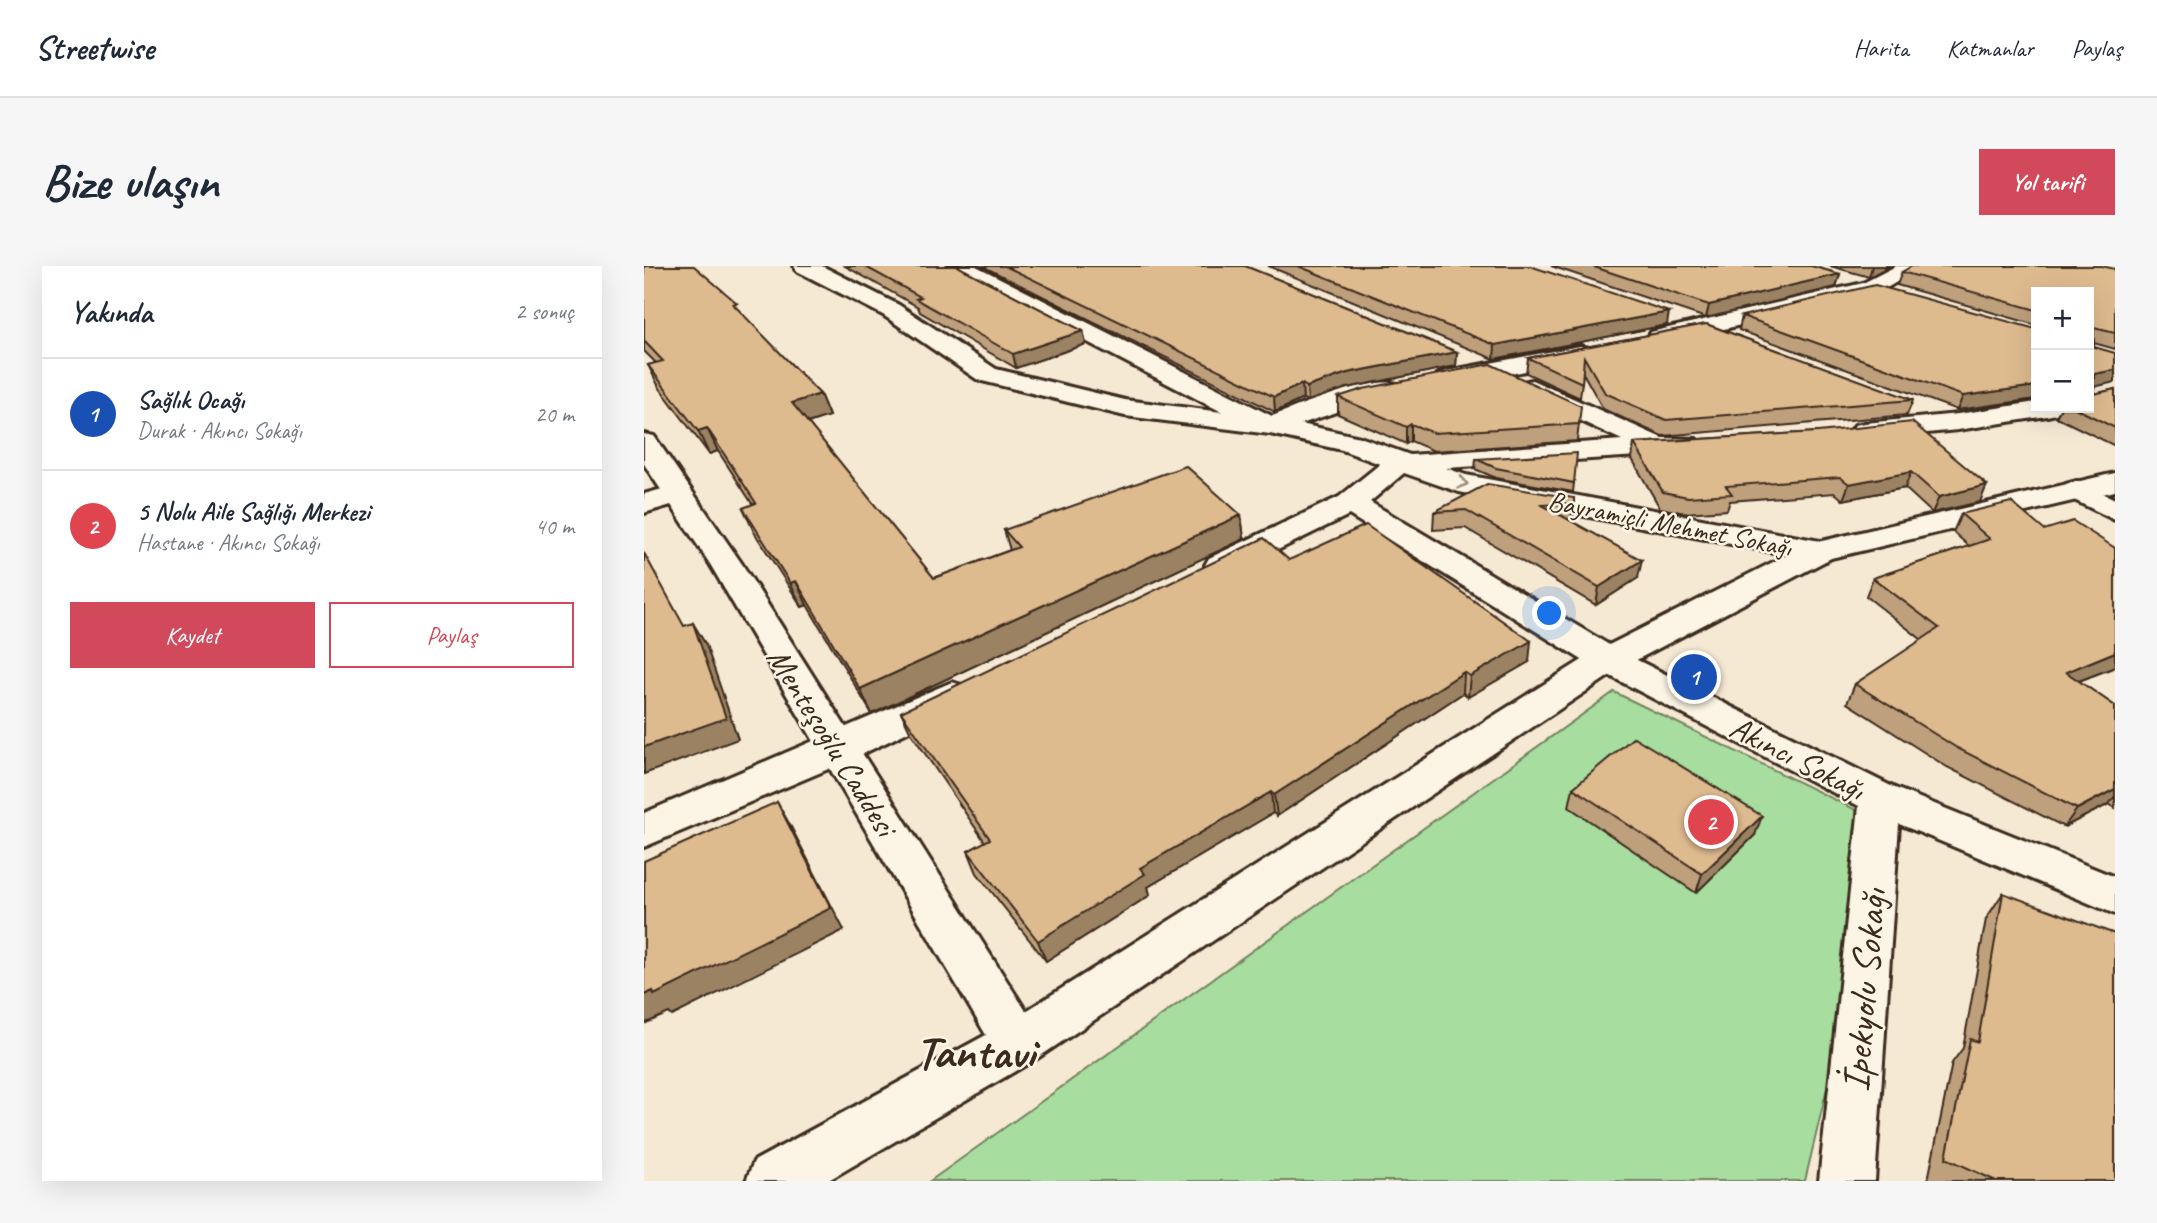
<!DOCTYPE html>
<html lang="tr">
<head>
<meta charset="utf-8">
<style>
	:root { --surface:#fff; --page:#f6f6f7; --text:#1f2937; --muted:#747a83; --line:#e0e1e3; --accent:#d1495b }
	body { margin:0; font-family:Caveat,sans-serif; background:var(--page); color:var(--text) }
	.controls { position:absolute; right:21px; top:21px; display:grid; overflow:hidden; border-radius:0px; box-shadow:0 7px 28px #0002 }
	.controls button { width:63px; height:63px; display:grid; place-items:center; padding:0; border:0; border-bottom:2px solid var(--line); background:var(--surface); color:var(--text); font:35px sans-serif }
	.you { position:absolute; left:906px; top:348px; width:24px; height:24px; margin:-18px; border:5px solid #fff; border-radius:50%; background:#1a73e8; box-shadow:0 0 0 10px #1a73e833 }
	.badge { display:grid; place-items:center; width:46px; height:46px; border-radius:50%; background:var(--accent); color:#fff; font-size:23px; font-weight:700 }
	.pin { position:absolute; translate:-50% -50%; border:4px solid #fff; box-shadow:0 2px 7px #0006 }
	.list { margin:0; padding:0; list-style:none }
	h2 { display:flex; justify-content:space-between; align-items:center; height:91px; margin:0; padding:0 28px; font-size:30px }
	h2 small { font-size:23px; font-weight:400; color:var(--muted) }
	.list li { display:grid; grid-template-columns:46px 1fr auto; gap:21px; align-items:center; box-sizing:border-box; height:112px; padding:0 28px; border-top:2px solid var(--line) }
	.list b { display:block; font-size:26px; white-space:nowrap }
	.list p { margin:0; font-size:23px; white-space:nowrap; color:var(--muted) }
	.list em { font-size:23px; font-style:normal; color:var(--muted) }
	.actions { display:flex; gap:14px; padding:21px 28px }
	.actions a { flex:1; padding:16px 0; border:2px solid var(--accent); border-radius:0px; text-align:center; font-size:24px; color:var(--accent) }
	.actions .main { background:var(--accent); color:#fff }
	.map { position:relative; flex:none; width:1471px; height:915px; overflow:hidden; border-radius:0px }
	header { display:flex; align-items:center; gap:42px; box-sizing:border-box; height:98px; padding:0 35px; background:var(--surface); border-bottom:2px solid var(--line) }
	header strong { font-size:33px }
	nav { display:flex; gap:38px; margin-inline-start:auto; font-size:24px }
	.intro { display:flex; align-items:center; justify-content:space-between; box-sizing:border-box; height:168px; padding:0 42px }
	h1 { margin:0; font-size:49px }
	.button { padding:18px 32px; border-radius:0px; background:var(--accent); color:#fff; font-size:24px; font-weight:700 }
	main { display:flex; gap:42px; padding:0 42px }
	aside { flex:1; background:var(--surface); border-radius:0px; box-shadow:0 7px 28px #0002 }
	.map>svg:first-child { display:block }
	.green { fill:#a8dda0; stroke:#72845f; stroke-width:2 }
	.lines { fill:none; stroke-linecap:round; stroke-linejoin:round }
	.street-casing { stroke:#3b2a1e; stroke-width:6 }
	.secondary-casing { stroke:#3b2a1e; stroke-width:6 }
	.street { fill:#fcf5e5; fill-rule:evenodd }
	.secondary { fill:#fcf5e5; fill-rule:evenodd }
	.wall { fill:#bfa07b; stroke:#3b2a1e; stroke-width:2 }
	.shaded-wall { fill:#9b8264; stroke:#3b2a1e; stroke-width:2 }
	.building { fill:#deba8f; stroke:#3b2a1e; stroke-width:2 }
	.oneway { stroke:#9c9082 }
	.labels { text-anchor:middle; stroke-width:5; stroke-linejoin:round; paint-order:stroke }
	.far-street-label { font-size:28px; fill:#3b2a1e; stroke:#fcf5e5 }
	.street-label { font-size:33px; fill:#3b2a1e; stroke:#fcf5e5 }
	.near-street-label { font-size:40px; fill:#3b2a1e; stroke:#fcf5e5 }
	.near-district-label { font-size:47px; font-weight:bold; fill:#3b2a1e; stroke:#fcf5e5 }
</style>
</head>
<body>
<header>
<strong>Streetwise</strong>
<nav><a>Harita</a><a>Katmanlar</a><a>Paylaş</a></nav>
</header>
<div class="intro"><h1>Bize ulaşın</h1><a class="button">Yol tarifi</a></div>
<main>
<aside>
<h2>Yakında<small>2 sonuç</small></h2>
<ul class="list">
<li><span class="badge" style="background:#1a4fb4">1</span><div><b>Sağlık Ocağı</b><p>Durak · Akıncı Sokağı</p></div><em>20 m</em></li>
<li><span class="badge" style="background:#e0444e">2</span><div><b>5 Nolu Aile Sağlığı Merkezi</b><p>Hastane · Akıncı Sokağı</p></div><em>40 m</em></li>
</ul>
<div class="actions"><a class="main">Kaydet</a><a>Paylaş</a></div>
</aside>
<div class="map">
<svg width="1471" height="915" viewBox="0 0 1471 915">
	<rect width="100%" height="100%" fill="#f6e9d4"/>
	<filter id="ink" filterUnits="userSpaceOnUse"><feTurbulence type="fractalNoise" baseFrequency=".0143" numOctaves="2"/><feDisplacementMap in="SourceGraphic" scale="14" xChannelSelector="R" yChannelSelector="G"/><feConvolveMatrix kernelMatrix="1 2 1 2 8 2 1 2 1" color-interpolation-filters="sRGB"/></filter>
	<g filter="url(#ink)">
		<polygon class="green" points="970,426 1245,560 1161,915 286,915"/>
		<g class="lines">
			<defs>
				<g id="street">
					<path d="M 150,0 L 178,0 L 255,39 L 352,103 L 481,134 L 578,146 L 307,5 L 304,0 L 332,0 L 628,150 C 660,139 721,110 753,118 L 757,124 L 753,130 L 719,137 L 657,158 L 716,171 L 766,189 L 978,174 L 879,128 L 875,122 L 879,116 L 888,114 L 1018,172 L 1052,173 L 1056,179 L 1052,185 L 1042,187 L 802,202 L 822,209 L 1176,275 L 1187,278 L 1192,285 L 1187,292 L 1176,295 L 815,226 L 760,207 L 726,236 L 977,386 L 1251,522 L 1471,611 L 1471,648 L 1255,558 L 1231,915 L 1175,915 L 1215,540 L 951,402 L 705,249 L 589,306 L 577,309 L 565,306 L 561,299 L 565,292 L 695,231 L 736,198 L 698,184 L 626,168 L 481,150 L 334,114 L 239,49 L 153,5 Z"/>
					<polygon points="1252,0 1280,0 1234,27 1016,78 1007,76 1004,71 1007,66 1219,17"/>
					<polygon points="936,80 945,82 948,87 945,92 803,121 794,118 790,113 794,108 803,105"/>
					<polygon points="1392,136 1392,142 1416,142 1412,148 1403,150 1314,164 1221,173 1211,171 1207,165 1211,159 1221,157 1314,148"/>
					<polygon points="1433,215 1471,233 1471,254 1422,230 1418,224 1422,218"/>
					<polygon points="33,219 44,222 48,228 44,234 0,247 0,228"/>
					<polygon points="308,416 321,420 327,429 321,438 208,493 0,581 0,547"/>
				</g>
				<polygon id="secondary" points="0,168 10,170 98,298 382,745 951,386 1165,278 1471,207 1471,225 1187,292 977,402 392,793 183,915 102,915 110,895 342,769 66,298 0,198"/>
			</defs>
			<use href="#street" class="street-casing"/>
			<use href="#secondary" class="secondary-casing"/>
			<use href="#street" class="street"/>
			<use href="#secondary" class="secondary"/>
		</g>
		<g class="wall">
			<polygon points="0,0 96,46 176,128 185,150 164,157 290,312 366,284 360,264 597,249 600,273 228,448 163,339 158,341 110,266 99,242 109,239 74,185 65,188 15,121 4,99 12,97 0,85"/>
			<polygon points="201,0 313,0 439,65 442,78 372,102 276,46 274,41"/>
			<polygon points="338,0 601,0 813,86 812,100 703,122 664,135 659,133 631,146"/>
			<polygon points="624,0 886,0 1023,59 850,93"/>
			<polygon points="907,0 1167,0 1196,8 1192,21 1062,52"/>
			<polygon points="1186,0 1246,0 1225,11"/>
			<polygon points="1471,3 1471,83 1450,77 1450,128 1471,123 1471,180 1412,151 1417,142 1445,142 1392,26 1392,59 1253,19 1258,6"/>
			<polygon points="1098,50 1392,63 1392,135 1392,133 1313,144 1095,64"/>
			<polygon points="1062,58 1269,134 1263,149 1018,170 959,143 939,107 936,132 882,107 884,92"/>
			<polygon points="694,131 935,158 933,175 790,185 767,175 762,178 694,148"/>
			<polygon points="1174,166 1336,236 1288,247 1261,222 1199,234 1191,227 1086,235 1083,244 1041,247 1016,242 988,193 990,177"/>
			<polygon points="832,193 930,217 929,226 852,212 831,203"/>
			<polygon points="930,232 927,255 994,312 952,339 821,262 789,264 790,246"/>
			<polygon points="1317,248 1400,264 1471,282 1471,401 1435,415 1471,440 1471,542 1465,538 1420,561 1303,501 1203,437 1211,418 1278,374 1222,330 1229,312 1325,280 1309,266"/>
			<polygon points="645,294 885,396 824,431 819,427 633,550 629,547 504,621 506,629 402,695 333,607 324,585 341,576 267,467 257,446"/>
			<polygon points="929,522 1111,569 1052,627 925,541"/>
			<polygon points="1359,627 1471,915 1286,915 1284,914 1308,797 1319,782 1342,653"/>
		</g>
		<g class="shaded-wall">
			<polygon points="1228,0 1246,0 1225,11"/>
			<polygon points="1196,8 1192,21 1062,52 1065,39"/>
			<polygon points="1025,46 1023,59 850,93 851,79"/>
			<polygon points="439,65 442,78 372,102 369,88"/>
			<polygon points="813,86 812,100 703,122 664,135 663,121 703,107"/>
			<polygon points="1471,104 1471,116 1445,122 1450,108"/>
			<polygon points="658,118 659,133 631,146 630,131"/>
			<polygon points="1392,120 1392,133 1313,144 1319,130"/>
			<polygon points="176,128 185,150 157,159 148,137"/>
			<polygon points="767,158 767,175 762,178 762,161"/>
			<polygon points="63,162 74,185 65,188 54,165"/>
			<polygon points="1267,206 1261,222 1199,234 1205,218"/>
			<polygon points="1343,219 1336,236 1288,247 1295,231"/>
			<polygon points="597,249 600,273 228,448 216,423"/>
			<polygon points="998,294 994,312 952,339 955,321"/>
			<polygon points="152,315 163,339 158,341 146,317"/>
			<polygon points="49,357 62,379 94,473 0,508 0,481"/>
			<polygon points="887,375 885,396 824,431 826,410"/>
			<polygon points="1471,386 1471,401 1411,424 1422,406"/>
			<polygon points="820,406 819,427 633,550 630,529"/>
			<polygon points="1471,523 1471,530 1465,538 1420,561 1433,543"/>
			<polygon points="627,526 629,547 504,621 506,629 402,695 394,675 496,602"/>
			<polygon points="133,536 146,559 200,664 28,750 25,747 0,758 0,729 9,725"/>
			<polygon points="1118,550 1111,569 1052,627 1058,608"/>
		</g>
		<g class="building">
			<polygon points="0,0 50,0 93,37 89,38 176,128 148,137 290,312 375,281 360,264 542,200 597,249 216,423 152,315 146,317 99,242 112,237 63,162 54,165 4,99 19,95 0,75"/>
			<polygon points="220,0 313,0 439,65 369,88 272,33 277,31"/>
			<polygon points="361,0 601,0 813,86 703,107 663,121 658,118 630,131"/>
			<polygon points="654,0 886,0 1025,46 851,79"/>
			<polygon points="947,0 1167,0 1196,8 1065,39"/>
			<polygon points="1268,0 1458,0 1471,3 1471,67 1450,62 1450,81 1471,87 1471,104 1450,108 1450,128 1471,123 1471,162 1431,142 1445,142 1445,26 1392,26 1392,44 1258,6"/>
			<polygon points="1231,19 1392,63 1392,120 1319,130 1098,50"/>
			<polygon points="1062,58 1269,134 1022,154 961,127 940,91 938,117 884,92"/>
			<polygon points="846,98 937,140 935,158 790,167 767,158 762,161 694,131 719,123"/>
			<polygon points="1268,156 1343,219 1295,231 1267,206 1205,218 1196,211 1082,220 1088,228 1044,231 1019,226 990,177 1174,166"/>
			<polygon points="933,187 930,217 852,202 832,193"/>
			<polygon points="843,218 930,232 930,237 898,239 998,294 955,321 822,244 790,246"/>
			<polygon points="1367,236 1400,264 1429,255 1471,282 1471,386 1422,406 1471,440 1471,523 1433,543 1313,482 1211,418 1295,362 1229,312 1346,273 1317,248"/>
			<polygon points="722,259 887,375 826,410 820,406 630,529 627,526 496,602 501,608 394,675 324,585 346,573 257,446 620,272 645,294"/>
			<polygon points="0,287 40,360 49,357 82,452 0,481"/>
			<polygon points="990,471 1118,550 1058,608 929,522"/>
			<polygon points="133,536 187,642 10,729 9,725 0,729 0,595"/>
			<polygon points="1359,627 1471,668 1471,915 1352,915 1302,892 1326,773 1334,776"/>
		</g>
		<defs><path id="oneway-chevron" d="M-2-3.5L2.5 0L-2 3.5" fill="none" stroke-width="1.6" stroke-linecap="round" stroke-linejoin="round" transform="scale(1.75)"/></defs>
		<use class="oneway" href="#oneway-chevron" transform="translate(819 217) rotate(13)"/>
	</g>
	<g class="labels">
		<g class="far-street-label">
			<text transform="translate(1026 257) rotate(11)" y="10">Bayramiçli Mehmet Sokağı</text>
		</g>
		<g class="street-label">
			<text transform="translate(189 475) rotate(58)" y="12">Menteşoğlu Caddesi</text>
			<text transform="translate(1154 491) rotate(27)" y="12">Akıncı Sokağı</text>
		</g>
		<g class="near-street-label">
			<text transform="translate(1219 724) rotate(-85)" y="14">İpekyolu Sokağı</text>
		</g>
		<g class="near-district-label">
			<text x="331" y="802">Tantavi</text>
		</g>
	</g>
</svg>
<div class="controls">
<button>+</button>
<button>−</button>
</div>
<div class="you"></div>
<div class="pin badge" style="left:1050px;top:411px;background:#1a4fb4">1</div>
<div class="pin badge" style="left:1067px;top:556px;background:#e0444e">2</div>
</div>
</main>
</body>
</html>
